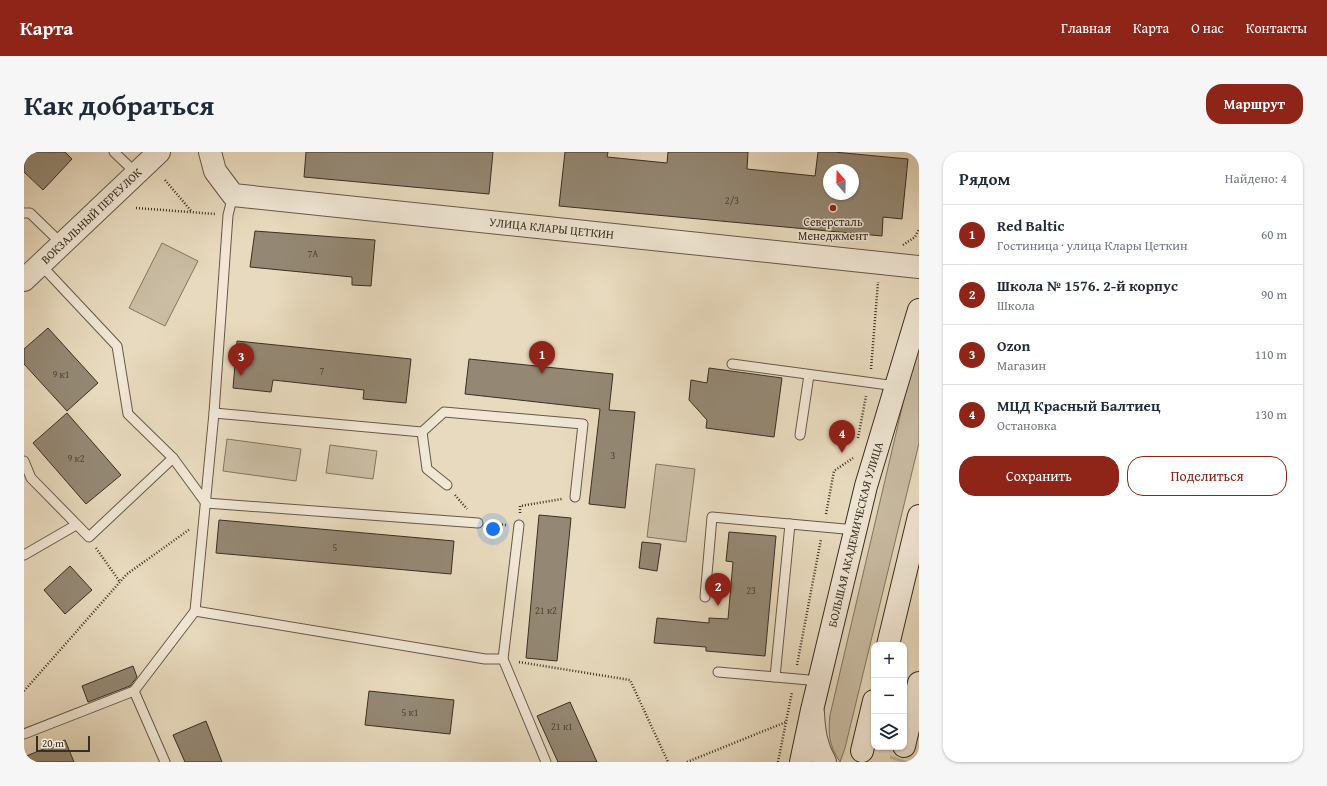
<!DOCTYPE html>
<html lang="ru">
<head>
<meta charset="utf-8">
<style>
	:root { --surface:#fff; --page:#f6f6f7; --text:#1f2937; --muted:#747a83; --line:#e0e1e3; --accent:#8f2418 }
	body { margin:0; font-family:"Gentium Book Plus",serif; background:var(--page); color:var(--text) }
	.controls { position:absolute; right:12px; bottom:12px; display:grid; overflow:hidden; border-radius:8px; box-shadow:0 1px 3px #0004 }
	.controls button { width:36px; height:36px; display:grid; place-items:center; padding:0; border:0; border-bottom:1px solid var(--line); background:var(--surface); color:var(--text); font:20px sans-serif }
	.compass { position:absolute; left:799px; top:12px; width:36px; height:36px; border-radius:50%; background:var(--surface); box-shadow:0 1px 3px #0004; rotate:340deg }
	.scale { position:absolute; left:12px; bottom:10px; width:54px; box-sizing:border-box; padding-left:4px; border:2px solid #382f23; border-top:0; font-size:11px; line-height:14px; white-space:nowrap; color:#382f23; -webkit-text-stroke:3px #f0e7d5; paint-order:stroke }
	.you { position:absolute; left:469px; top:377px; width:14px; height:14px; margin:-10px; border:3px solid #fff; border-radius:50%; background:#1a73e8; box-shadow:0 0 0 6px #1a73e833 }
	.badge { display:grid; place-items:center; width:26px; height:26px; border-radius:50%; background:var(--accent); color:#fff; font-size:13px; font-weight:700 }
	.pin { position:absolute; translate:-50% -33px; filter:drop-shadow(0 1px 2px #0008) }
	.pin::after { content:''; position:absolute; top:21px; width:14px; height:12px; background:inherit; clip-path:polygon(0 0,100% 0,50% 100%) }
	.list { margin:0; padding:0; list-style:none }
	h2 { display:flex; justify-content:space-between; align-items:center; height:52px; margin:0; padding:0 16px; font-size:17px }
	h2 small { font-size:13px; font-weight:400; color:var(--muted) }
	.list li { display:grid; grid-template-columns:26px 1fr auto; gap:12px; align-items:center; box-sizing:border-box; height:60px; padding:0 16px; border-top:1px solid var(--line) }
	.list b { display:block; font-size:15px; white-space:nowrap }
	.list p { margin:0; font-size:13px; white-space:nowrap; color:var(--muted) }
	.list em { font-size:13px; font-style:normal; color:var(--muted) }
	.actions { display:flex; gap:8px; padding:12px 16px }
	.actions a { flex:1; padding:9px 0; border:1px solid var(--accent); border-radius:16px; text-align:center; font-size:14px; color:var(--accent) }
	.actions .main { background:var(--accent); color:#fff }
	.icon { flex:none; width:22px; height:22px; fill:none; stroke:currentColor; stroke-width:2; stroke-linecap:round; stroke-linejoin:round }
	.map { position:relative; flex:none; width:895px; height:610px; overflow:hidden; border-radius:16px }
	header { display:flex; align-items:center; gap:24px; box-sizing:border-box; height:56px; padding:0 20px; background:var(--accent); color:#fff }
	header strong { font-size:19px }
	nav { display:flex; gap:22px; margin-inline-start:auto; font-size:14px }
	.intro { display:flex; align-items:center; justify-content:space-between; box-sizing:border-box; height:96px; padding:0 24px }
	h1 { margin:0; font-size:28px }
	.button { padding:10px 18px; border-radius:16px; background:var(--accent); color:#fff; font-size:14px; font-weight:700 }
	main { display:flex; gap:24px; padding:0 24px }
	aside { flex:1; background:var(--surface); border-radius:16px; box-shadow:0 1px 3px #0004 }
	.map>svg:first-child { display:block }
	.green { fill:#cabda4; stroke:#817664 }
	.building { fill:#948874; stroke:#382f23; fill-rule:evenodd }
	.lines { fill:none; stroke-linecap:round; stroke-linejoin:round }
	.secondary-tunnel { stroke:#c5b89f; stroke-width:22; stroke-dasharray:22 11; stroke-linecap:butt }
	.service-casing { stroke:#645a4a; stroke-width:11 }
	.tertiary-casing { stroke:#645a4a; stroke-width:24 }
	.secondary-casing { stroke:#382f23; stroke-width:24 }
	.path { stroke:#382f23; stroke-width:2.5; stroke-dasharray:1 2; stroke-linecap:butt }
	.service { stroke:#f0e7d5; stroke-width:9 }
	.tertiary { stroke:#f0e7d5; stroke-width:22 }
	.secondary { stroke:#f0e7d5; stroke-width:22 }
	.poi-dot { fill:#8f2418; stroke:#f0e7d5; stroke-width:1.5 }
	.labels { text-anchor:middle; stroke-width:3; stroke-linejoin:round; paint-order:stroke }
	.number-label { font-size:10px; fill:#4f4537 }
	.street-label { font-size:12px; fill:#382f23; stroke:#f0e7d5 }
	.poi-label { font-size:12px; fill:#382f23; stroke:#f0e7d5 }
</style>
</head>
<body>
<header>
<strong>Карта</strong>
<nav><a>Главная</a><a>Карта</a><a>О нас</a><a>Контакты</a></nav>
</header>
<div class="intro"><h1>Как добраться</h1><a class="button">Маршрут</a></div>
<main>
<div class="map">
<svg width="895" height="610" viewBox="0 0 895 610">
	<rect width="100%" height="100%" fill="#e8dabe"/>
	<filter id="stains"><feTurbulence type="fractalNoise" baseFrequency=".005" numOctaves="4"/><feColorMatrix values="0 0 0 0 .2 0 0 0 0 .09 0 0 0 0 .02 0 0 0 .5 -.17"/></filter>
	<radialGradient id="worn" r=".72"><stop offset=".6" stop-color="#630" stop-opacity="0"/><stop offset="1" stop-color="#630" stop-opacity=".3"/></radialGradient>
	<g class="green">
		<polygon points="138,91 174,109 141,174 105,156"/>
		<path d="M 895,190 L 895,291 L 821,596 L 816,610 C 805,593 804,583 806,563 L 888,213 Z"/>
		<polygon points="203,287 277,297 272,329 199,319"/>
		<polygon points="306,293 353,299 349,327 302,321"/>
		<polygon points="632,312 671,317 662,390 623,385"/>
	</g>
	<g class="building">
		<polygon points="0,0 41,0 48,7 19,38 0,20"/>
		<polygon points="282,0 469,0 465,42 280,25"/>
		<path d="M 541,0 L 584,0 L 583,5 L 643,11 L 644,0 L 724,0 L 723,17 L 791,24 L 794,0 L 810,0 L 884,7 L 878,67 L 859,65 L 858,84 L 535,54 ZM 805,18 L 829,18 L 829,42 L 805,42 Z"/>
		<polygon points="231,79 351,88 347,134 328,133 328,125 226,115"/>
		<polygon points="24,176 74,231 43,259 0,212 0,197"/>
		<polygon points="213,189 387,207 382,251 339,247 340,238 249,228 247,240 209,236"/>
		<polygon points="445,207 589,222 585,258 611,260 601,356 565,352 576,257 441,242"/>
		<polygon points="685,216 758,226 750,285 682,276 683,268 665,248 667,228 683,231"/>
		<polygon points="43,261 97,323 62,352 9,291"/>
		<polygon points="515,363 547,366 533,509 502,506"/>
		<polygon points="195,368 430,389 427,422 192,401"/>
		<polygon points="705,380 752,384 741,504 682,499 682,495 630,491 633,466 685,471 685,466 704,467 709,410 702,409"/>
		<polygon points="618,390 637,392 633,419 615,416"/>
		<polygon points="46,414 68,438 41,462 20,438"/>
		<polygon points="109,514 113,525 106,534 64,550 58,534"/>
		<polygon points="345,539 430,548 426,582 341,573"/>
		<polygon points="546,550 573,610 534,610 513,564"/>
		<polygon points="182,569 198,610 161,610 149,583"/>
		<polygon points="41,588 50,610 0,610 0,605"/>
	</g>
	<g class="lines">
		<polyline class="secondary-tunnel" points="876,610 877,607"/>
		<defs>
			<g id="service">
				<polyline points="90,0 113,22"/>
				<polyline points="209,43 204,63 190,261 171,459 461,507 479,507 522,610"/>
				<polyline points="0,61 6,61 38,92"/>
				<polyline points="708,212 872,234"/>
				<polyline points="190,261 398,280 420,260 559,272 551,345"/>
				<polyline points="398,280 403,317 423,333"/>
				<polyline points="776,283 785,223"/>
				<polyline points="149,306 182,351 454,371"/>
				<polyline points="0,309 7,326 65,385 149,306 104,262 93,194 16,112"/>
				<polyline points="766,372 751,525 796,529"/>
				<polyline points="0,403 52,373"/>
				<polyline points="681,445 688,365 832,378"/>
				<polyline points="479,507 495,373"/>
				<polyline points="694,520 751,525"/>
				<polyline points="110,539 141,610"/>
				<polyline points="0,582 110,539 171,459"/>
			</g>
			<g id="tertiary">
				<path id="s1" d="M 186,0 L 191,19 L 209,43 L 895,115"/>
				<path id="s2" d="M 0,128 L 135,0"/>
				<path d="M 789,561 C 790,580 792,594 801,610"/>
			</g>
			<g id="secondary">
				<polyline points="864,493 895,364"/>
				<polyline points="880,594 895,531"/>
				<polyline points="838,599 850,549"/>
				<path id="s3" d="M 777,610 L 788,558 L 842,334 L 895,158"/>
			</g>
		</defs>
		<use href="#service" class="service-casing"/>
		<use href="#tertiary" class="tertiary-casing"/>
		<use href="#secondary" class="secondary-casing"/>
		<g class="path">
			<polyline points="141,28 168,60"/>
			<polyline points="112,56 192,62"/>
			<polyline points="879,93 891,85 895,77"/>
			<polyline points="847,217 854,130"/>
			<polyline points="834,286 842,244"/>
			<polyline points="431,343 443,357"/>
			<polyline points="496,361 496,354 538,347"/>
			<polyline points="802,362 810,319 829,306"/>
			<polyline points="466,372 483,373"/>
			<polyline points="72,396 96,430"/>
			<polyline points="495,510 606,528 644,610"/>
			<polyline points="773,513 797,387"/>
			<polyline points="0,539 103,422 166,377"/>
			<polyline points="663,610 762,570"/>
			<polyline points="754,610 768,540"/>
		</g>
		<use href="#service" class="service"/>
		<use href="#tertiary" class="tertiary"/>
		<use href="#secondary" class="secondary"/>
	</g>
	<circle class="poi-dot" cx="809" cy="56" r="4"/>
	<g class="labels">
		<g class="number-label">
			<text x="708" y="52">2/3</text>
			<text x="289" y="105">7А</text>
			<text x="298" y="222">7</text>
			<text x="37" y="226">9 к1</text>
			<text x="589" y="307">3</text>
			<text x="52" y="310">9 к2</text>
			<text x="311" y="399">5</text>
			<text x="727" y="442">23</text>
			<text x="522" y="462">21 к2</text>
			<text x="386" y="564">5 к1</text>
			<text x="538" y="578">21 к1</text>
		</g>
		<g class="street-label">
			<text dy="4" stroke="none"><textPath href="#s2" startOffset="93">ВОКЗАЛЬНЫЙ ПЕРЕУЛОК</textPath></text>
			<text dy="4" stroke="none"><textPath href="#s1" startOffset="370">УЛИЦА КЛАРЫ ЦЕТКИН</textPath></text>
			<text dy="4" stroke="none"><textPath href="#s3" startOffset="234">БОЛЬШАЯ АКАДЕМИЧЕСКАЯ УЛИЦА</textPath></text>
		</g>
		<g class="poi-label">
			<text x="809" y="74">Северсталь<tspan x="809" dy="14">Менеджмент</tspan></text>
		</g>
	</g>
	<rect width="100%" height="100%" filter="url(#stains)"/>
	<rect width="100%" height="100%" fill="url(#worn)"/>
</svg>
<div class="controls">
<button>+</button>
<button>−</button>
<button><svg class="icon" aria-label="layers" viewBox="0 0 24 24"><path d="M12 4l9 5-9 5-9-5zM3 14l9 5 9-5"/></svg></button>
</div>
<svg class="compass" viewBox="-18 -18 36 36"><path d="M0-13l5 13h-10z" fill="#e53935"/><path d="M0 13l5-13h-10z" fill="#747a83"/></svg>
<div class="scale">20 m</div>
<div class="you"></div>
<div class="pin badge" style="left:518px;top:222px">1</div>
<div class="pin badge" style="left:694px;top:454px">2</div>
<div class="pin badge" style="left:217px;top:224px">3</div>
<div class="pin badge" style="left:818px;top:301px">4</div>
</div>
<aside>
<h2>Рядом<small>Найдено: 4</small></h2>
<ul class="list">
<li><span class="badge">1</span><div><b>Red Baltic</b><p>Гостиница · улица Клары Цеткин</p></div><em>60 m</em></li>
<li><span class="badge">2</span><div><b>Школа № 1576. 2-й корпус</b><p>Школа</p></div><em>90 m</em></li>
<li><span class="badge">3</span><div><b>Ozon</b><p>Магазин</p></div><em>110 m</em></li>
<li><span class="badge">4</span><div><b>МЦД Красный Балтиец</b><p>Остановка</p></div><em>130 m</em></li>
</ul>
<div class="actions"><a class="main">Сохранить</a><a>Поделиться</a></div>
</aside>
</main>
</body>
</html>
